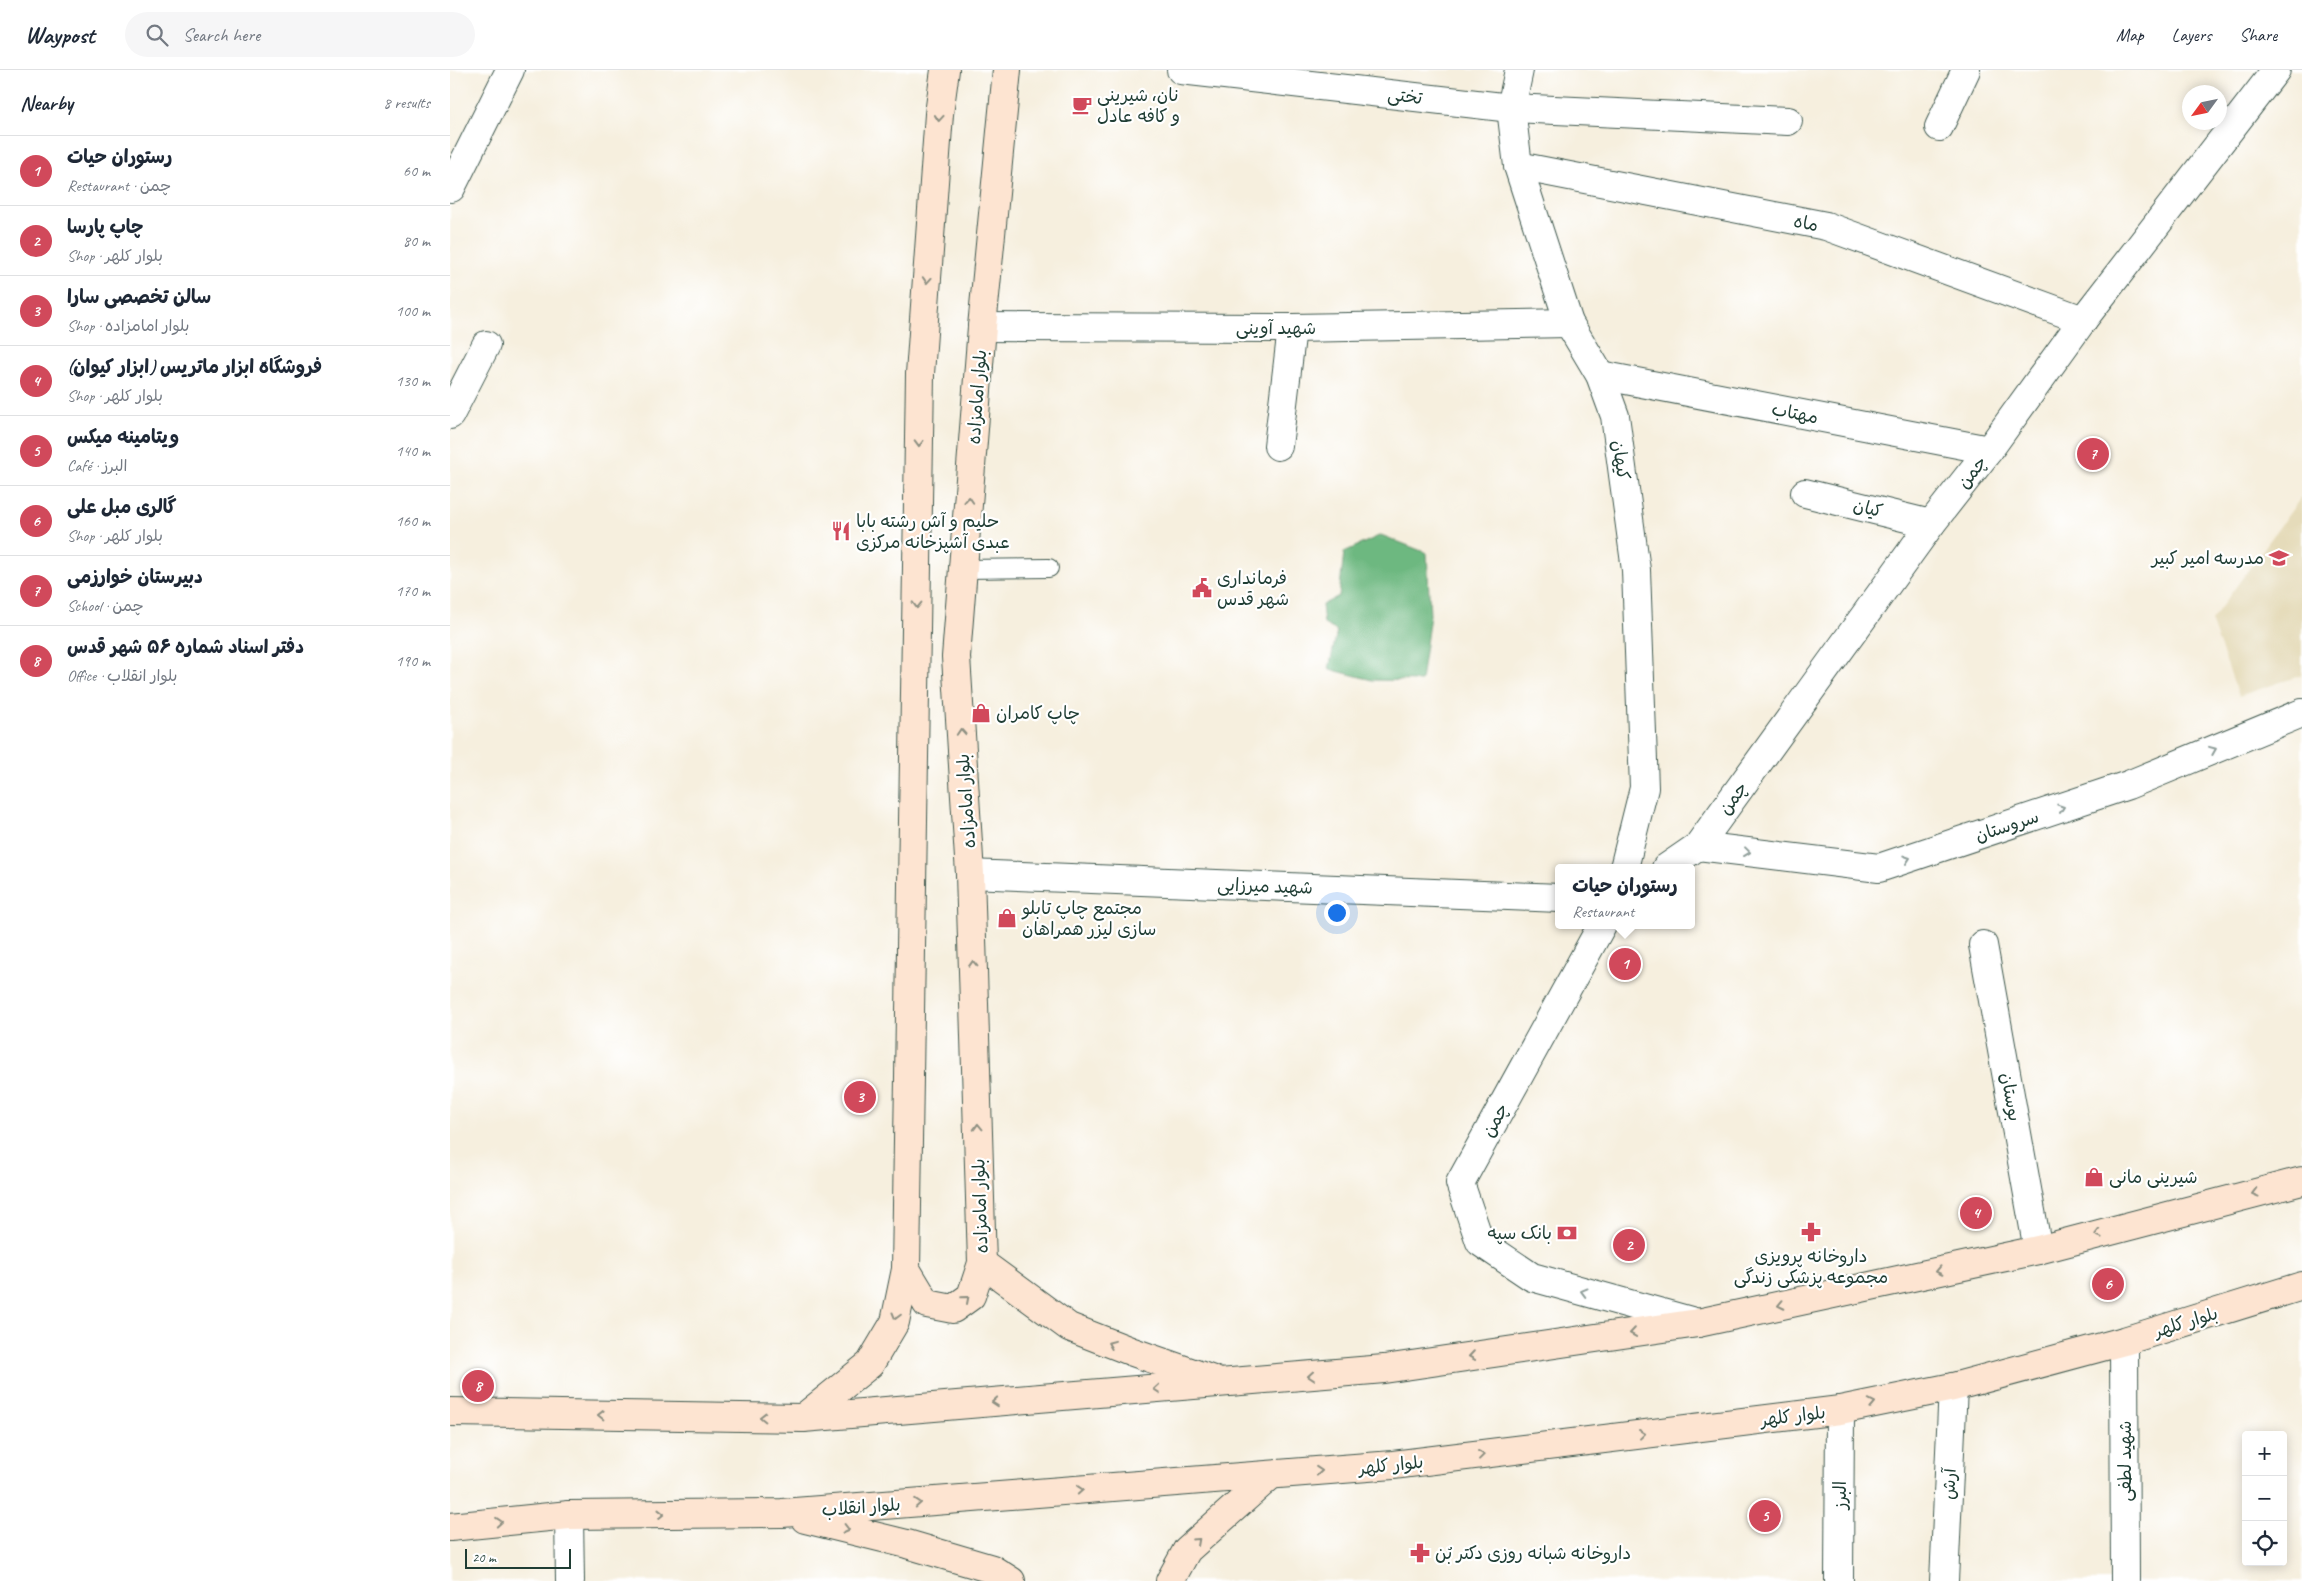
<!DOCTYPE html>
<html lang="en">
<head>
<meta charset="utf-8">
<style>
	:root { --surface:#fff; --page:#f6f6f7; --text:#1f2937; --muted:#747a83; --line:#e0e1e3; --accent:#d1495b }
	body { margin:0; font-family:Caveat,"Playpen Sans Arabic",sans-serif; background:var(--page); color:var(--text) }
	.controls { position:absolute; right:15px; bottom:15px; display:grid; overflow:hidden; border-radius:5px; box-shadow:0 2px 12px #0003 }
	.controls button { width:45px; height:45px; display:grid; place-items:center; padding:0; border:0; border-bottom:1px solid var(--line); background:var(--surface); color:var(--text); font:25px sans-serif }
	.compass { position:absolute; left:1732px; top:15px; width:45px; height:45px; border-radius:50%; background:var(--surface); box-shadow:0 2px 12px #0003; rotate:237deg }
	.scale { position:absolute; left:15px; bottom:12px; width:106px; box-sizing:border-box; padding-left:5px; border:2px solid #1f3d34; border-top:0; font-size:14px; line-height:18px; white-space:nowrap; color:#1f3d34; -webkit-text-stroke:4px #fff; paint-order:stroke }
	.you { position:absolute; left:886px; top:842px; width:18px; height:18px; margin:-12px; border:4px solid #fff; border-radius:50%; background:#1a73e8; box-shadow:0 0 0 8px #1a73e833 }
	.badge { display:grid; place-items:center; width:32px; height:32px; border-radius:50%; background:var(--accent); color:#fff; font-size:16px; font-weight:700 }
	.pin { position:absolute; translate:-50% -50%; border:2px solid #fff; box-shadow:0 1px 5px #0006 }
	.popup { position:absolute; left:1105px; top:794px; width:140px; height:65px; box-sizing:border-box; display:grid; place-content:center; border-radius:5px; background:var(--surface); filter:drop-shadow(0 1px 4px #0005); font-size:16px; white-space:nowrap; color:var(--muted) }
	.popup b { font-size:19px; color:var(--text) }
	.popup::after { content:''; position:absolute; left:50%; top:100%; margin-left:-10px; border:10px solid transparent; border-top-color:var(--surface) }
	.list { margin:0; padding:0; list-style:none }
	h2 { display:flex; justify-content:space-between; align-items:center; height:65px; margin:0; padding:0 20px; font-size:21px }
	h2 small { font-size:16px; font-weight:400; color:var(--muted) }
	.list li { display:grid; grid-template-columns:32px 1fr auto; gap:15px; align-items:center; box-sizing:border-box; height:70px; padding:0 20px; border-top:1px solid var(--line) }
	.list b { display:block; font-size:19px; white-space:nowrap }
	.list p { margin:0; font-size:16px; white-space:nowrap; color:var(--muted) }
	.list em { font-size:16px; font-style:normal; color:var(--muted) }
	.icon { flex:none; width:28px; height:28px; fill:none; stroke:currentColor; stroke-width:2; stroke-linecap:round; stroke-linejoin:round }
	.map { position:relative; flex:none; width:1852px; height:1511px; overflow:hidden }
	header { display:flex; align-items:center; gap:30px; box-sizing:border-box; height:70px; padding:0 25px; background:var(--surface); border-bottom:1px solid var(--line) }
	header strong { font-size:24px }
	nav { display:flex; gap:28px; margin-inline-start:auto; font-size:18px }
	.search { width:350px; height:45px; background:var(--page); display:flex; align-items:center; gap:12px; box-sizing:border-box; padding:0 18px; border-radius:28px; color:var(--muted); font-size:19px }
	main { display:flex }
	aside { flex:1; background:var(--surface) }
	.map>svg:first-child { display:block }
	.built { fill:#e5dbba }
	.forest { fill:#6db880; stroke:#467a5a }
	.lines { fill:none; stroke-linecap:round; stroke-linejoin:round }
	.service-casing { stroke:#3f584e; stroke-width:20 }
	.minor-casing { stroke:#3f584e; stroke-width:30 }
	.tertiary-casing { stroke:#3f584e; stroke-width:30 }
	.secondary-casing { stroke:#3f584e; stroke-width:30 }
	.service { stroke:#fff; stroke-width:18 }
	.minor { stroke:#fff; stroke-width:28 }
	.tertiary { stroke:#fff; stroke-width:28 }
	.secondary { stroke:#fde4d1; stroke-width:28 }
	.oneway { stroke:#8e9082 }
	.oneway2 { stroke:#8f9e9a }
	.labels { text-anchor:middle; stroke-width:4.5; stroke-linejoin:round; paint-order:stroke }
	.poi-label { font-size:18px; fill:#1f3d34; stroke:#fff; text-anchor:start }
	.street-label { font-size:18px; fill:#1f3d34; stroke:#fff }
</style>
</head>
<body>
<header>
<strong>Waypost</strong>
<div class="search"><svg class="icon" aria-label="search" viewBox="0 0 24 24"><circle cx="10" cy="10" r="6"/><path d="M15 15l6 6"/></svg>Search here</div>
<nav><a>Map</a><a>Layers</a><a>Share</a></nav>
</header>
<main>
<aside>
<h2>Nearby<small>8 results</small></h2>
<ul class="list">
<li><span class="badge">1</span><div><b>رستوران حیات</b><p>Restaurant · چمن</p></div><em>60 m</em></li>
<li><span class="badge">2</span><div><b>چاپ پارسا</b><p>Shop · بلوار کلهر</p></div><em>80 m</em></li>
<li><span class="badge">3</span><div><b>سالن تخصصی سارا</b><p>Shop · بلوار امامزاده</p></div><em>100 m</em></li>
<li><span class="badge">4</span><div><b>فروشگاه ابزار ماتریس (ابزار کیوان)</b><p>Shop · بلوار کلهر</p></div><em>130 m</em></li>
<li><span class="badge">5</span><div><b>ویتامینه میکس</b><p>Café · البرز</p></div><em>140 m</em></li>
<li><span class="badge">6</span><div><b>گالری مبل علی</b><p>Shop · بلوار کلهر</p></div><em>160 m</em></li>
<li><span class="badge">7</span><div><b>دبیرستان خوارزمی</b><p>School · چمن</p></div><em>170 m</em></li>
<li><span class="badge">8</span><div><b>دفتر اسناد شماره ۵۶ شهر قدس</b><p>Office · بلوار انقلاب</p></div><em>190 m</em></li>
</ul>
</aside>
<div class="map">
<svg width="1852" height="1511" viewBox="0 0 1852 1511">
	<rect width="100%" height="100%" fill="#fff"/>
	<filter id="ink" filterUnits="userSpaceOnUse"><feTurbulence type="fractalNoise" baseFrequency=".02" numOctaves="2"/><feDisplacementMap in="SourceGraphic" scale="10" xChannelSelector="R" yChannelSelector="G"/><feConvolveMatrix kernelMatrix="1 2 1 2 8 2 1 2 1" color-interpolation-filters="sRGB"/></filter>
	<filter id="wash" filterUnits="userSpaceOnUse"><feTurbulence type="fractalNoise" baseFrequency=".0096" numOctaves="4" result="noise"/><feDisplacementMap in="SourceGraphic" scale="20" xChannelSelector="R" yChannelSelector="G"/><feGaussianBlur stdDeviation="1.12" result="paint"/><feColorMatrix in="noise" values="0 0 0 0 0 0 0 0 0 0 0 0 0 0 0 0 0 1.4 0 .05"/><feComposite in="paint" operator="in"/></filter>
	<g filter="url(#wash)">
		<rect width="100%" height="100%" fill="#f6efde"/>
		<polygon class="built" points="1852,426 1852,605 1789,626 1761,551"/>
		<polygon class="forest" points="931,465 977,483 980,545 971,611 922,610 879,599 887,561 874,554 872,535 889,526 894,482"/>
	</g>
	<g filter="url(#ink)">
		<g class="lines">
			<defs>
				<polyline id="service" points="514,499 599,498"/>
				<g id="minor">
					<polyline points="731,0 1061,38 1338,51"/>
					<polyline points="1069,0 1061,38 1068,96 1119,253 1150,305 1165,346 1186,500 1194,718 1174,798"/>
					<polyline points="1489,57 1516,0"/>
					<polyline points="1068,96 1376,156 1633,250"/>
					<polyline points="0,117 1,118 60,0"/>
					<polyline points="532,257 842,258 1119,253"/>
					<polyline points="1150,305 1539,380"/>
					<polyline points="0,345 36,275"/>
					<polyline points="828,376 842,258"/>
					<polyline points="1355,423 1481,454"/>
					<polyline points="1248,776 1429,798 1678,715 1852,643"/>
					<polyline points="520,804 1109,828"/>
					<polyline points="1533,875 1588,1180"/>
					<polyline points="1674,1271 1675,1511"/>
					<polyline points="119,1445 120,1511"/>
					<polyline points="1389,1511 1390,1340"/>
					<polyline points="1494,1511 1503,1317"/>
				</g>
				<g id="tertiary">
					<polyline points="1216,798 1248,776 1481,454 1539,380 1633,250 1826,0"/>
					<polyline points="1152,855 1010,1113 1030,1172 1082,1207 1248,1253"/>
				</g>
				<g id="secondary">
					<polyline points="532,1193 619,1257 683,1282 763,1310"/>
					<polyline points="456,1199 477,1234 503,1239 521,1226 532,1193 520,804 506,587 532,257 557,0"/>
					<polyline points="0,1342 353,1348 934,1299 1248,1253 1588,1180 1852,1111"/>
					<polyline points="353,1348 420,1294 445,1252 456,1199 470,304 489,44 495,0"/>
					<polyline points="355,1449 457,1474 542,1499 561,1511"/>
					<polyline points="0,1457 119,1445 332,1443 943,1395 1390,1340 1503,1317 1674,1271 1852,1216"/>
					<polyline points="720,1511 737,1480 821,1405"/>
				</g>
			</defs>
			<use href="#service" class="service-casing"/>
			<use href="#minor" class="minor-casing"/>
			<use href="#tertiary" class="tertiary-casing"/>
			<use href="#secondary" class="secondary-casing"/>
			<use href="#service" class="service"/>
			<use href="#minor" class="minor"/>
			<use href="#tertiary" class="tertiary"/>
			<use href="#secondary" class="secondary"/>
		</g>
		<defs><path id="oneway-chevron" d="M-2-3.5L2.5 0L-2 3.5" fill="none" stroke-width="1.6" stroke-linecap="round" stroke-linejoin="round" transform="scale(1.25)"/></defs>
		<g class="oneway">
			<use href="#oneway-chevron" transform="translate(489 48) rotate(95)"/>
			<use href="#oneway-chevron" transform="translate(477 210) rotate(94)"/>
			<use href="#oneway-chevron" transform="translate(469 373) rotate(91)"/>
			<use href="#oneway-chevron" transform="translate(519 430) rotate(-86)"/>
			<use href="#oneway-chevron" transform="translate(467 535) rotate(91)"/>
			<use href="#oneway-chevron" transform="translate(511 662) rotate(-94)"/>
			<use href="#oneway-chevron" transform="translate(523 894) rotate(-92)"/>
			<use href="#oneway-chevron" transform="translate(528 1057) rotate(-92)"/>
			<use href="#oneway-chevron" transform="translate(1805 1123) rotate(165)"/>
			<use href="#oneway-chevron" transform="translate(1648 1164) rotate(165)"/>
			<use href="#oneway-chevron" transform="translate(1489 1201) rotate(168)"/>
			<use href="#oneway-chevron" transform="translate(516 1229) rotate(-41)"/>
			<use href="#oneway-chevron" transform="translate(1331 1235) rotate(168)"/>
			<use href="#oneway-chevron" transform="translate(446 1246) rotate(105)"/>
			<use href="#oneway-chevron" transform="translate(1183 1263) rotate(172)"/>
			<use href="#oneway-chevron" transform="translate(661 1274) rotate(-158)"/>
			<use href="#oneway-chevron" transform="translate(1022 1286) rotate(172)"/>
			<use href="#oneway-chevron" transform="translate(861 1306) rotate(175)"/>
			<use href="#oneway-chevron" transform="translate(707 1319) rotate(175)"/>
			<use href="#oneway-chevron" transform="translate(545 1332) rotate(175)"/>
			<use href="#oneway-chevron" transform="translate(1422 1333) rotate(-11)"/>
			<use href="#oneway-chevron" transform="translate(151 1345) rotate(-179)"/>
			<use href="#oneway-chevron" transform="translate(313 1347) rotate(-179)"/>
			<use href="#oneway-chevron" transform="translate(1192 1364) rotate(-7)"/>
			<use href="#oneway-chevron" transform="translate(1031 1385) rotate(-7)"/>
			<use href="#oneway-chevron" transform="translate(869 1401) rotate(-5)"/>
			<use href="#oneway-chevron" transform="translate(630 1420) rotate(-4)"/>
			<use href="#oneway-chevron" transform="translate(468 1433) rotate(-4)"/>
			<use href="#oneway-chevron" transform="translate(211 1444) rotate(-1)"/>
			<use href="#oneway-chevron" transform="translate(49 1452) rotate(-5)"/>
			<use href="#oneway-chevron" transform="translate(396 1459) rotate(14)"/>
			<use href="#oneway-chevron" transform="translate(747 1471) rotate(-42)"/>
		</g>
		<g class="oneway2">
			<use href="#oneway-chevron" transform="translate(1763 680) rotate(-22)"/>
			<use href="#oneway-chevron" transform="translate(1611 738) rotate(-18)"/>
			<use href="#oneway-chevron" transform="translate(1297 782) rotate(7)"/>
			<use href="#oneway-chevron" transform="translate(1457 789) rotate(-18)"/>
			<use href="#oneway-chevron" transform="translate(1134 1222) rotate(-165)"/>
		</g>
	</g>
	<defs>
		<symbol id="cafe-bare" viewBox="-9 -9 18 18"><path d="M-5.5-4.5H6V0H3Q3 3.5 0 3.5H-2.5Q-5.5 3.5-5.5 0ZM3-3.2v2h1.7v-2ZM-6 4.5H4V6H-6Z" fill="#d1495b" stroke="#fff" stroke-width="2.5" paint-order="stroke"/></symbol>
		<symbol id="restaurant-bare" viewBox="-9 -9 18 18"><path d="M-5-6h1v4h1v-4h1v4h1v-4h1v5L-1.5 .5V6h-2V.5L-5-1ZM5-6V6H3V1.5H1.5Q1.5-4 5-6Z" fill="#d1495b" stroke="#fff" stroke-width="2.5" paint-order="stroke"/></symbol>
		<symbol id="school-bare" viewBox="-9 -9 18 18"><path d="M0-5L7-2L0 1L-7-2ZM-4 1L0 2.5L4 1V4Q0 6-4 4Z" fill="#d1495b" stroke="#fff" stroke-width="2.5" paint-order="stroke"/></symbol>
		<symbol id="civic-bare" viewBox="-9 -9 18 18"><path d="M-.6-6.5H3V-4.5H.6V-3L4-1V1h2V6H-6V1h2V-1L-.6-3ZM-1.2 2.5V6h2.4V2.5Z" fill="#d1495b" stroke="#fff" stroke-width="2.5" paint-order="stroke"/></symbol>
		<symbol id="shop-bare" viewBox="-9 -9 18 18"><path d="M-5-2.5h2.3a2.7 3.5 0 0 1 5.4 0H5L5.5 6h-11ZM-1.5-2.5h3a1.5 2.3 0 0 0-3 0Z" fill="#d1495b" stroke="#fff" stroke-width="2.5" paint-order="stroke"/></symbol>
		<symbol id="pharmacy-bare" viewBox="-9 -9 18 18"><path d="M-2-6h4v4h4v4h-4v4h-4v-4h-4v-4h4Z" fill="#d1495b" stroke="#fff" stroke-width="2.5" paint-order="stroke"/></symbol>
		<symbol id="bank-bare" viewBox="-9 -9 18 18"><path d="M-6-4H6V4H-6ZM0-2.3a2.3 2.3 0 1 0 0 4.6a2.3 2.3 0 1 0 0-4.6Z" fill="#d1495b" stroke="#fff" stroke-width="2.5" paint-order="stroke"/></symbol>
	</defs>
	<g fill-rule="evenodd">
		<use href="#cafe-bare" x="618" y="21" width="28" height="28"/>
		<use href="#restaurant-bare" x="377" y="447" width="28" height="28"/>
		<use href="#school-bare" x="1815" y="474" width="28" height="28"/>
		<use href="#civic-bare" x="738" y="504" width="28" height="28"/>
		<use href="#shop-bare" x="517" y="629" width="28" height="28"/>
		<use href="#shop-bare" x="543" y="834" width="28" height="28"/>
		<use href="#shop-bare" x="1630" y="1093" width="28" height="28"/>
		<use href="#pharmacy-bare" x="1347" y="1148" width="28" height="28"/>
		<use href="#bank-bare" x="1103" y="1149" width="28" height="28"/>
		<use href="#pharmacy-bare" x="956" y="1469" width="28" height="28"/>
	</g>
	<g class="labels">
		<g class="poi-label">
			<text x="647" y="31">نان، شیرینی<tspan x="647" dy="21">و کافه عادل</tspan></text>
			<text x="406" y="457">حلیم و آش رشته بابا<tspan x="406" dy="21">عبدی آشپزخانه مرکزی</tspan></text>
			<text x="1814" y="494" text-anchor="end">مدرسه امیر کبیر</text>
			<text x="767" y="514">فرمانداری<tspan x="767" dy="21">شهر قدس</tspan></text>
			<text x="546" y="649">چاپ کامران</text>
			<text x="572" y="844">مجتمع چاپ تابلو<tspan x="572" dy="21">سازی لیزر همراهان</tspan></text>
			<text x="1659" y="1113">شیرینی مانی</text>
			<text x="1102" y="1169" text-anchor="end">بانک سپه</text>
			<text x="1361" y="1192" text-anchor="middle">داروخانه پرویزی<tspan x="1361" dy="21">مجموعه پزشکی زندگی</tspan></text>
			<text x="985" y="1489">داروخانه شبانه روزی دکتر بُن</text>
		</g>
		<g class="street-label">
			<text transform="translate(955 26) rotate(7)" y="6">تختی</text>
			<text transform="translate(1356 153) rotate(11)" y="6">ماه</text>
			<text x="826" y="264">شهید آوینی</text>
			<text transform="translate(527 327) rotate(-86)" y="6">بلوار امامزاده</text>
			<text transform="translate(1345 343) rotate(11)" y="6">مهتاب</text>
			<text transform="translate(1171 390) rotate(82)" y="6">کیهان</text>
			<text transform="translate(1522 402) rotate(-52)" y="6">چمن</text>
			<text transform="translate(1418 438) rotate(14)" y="6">کیان</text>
			<text transform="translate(1283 728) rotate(-54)" y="6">چمن</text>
			<text transform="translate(516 731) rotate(-94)" y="6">بلوار امامزاده</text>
			<text transform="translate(1557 756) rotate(-18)" y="6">سروستان</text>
			<text transform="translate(815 816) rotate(2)" y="6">شهید میرزایی</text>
			<text transform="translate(1561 1027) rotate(80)" y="6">بوستان</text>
			<text transform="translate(1045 1050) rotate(-61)" y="6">چمن</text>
			<text transform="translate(530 1136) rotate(-92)" y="6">بلوار امامزاده</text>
			<text transform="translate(1736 1252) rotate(-17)" y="6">بلوار کلهر</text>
			<text transform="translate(1343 1346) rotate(-7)" y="6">بلوار کلهر</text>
			<text transform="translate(1675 1391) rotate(-90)" y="6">شهید لطفی</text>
			<text transform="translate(941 1395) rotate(-6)" y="6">بلوار کلهر</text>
			<text transform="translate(1499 1414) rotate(-87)" y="6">آرش</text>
			<text transform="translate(1390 1425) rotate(-90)" y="6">البرز</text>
			<text transform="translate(411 1437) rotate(-4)" y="6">بلوار انقلاب</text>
		</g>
	</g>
</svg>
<div class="controls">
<button>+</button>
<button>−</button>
<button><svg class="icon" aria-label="locate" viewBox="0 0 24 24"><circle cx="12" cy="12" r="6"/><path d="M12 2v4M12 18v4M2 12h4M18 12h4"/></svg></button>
</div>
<svg class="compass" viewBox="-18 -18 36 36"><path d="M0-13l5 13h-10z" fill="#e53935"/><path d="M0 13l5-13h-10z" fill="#747a83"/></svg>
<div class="scale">20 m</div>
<div class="you"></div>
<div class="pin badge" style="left:1175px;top:894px">1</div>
<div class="popup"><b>رستوران حیات</b>Restaurant</div>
<div class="pin badge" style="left:1179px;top:1175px">2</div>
<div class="pin badge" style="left:410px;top:1027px">3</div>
<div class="pin badge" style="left:1526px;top:1143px">4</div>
<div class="pin badge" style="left:1315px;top:1446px">5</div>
<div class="pin badge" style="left:1658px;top:1214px">6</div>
<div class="pin badge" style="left:1643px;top:384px">7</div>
<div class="pin badge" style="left:28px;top:1316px">8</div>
</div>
</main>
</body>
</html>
